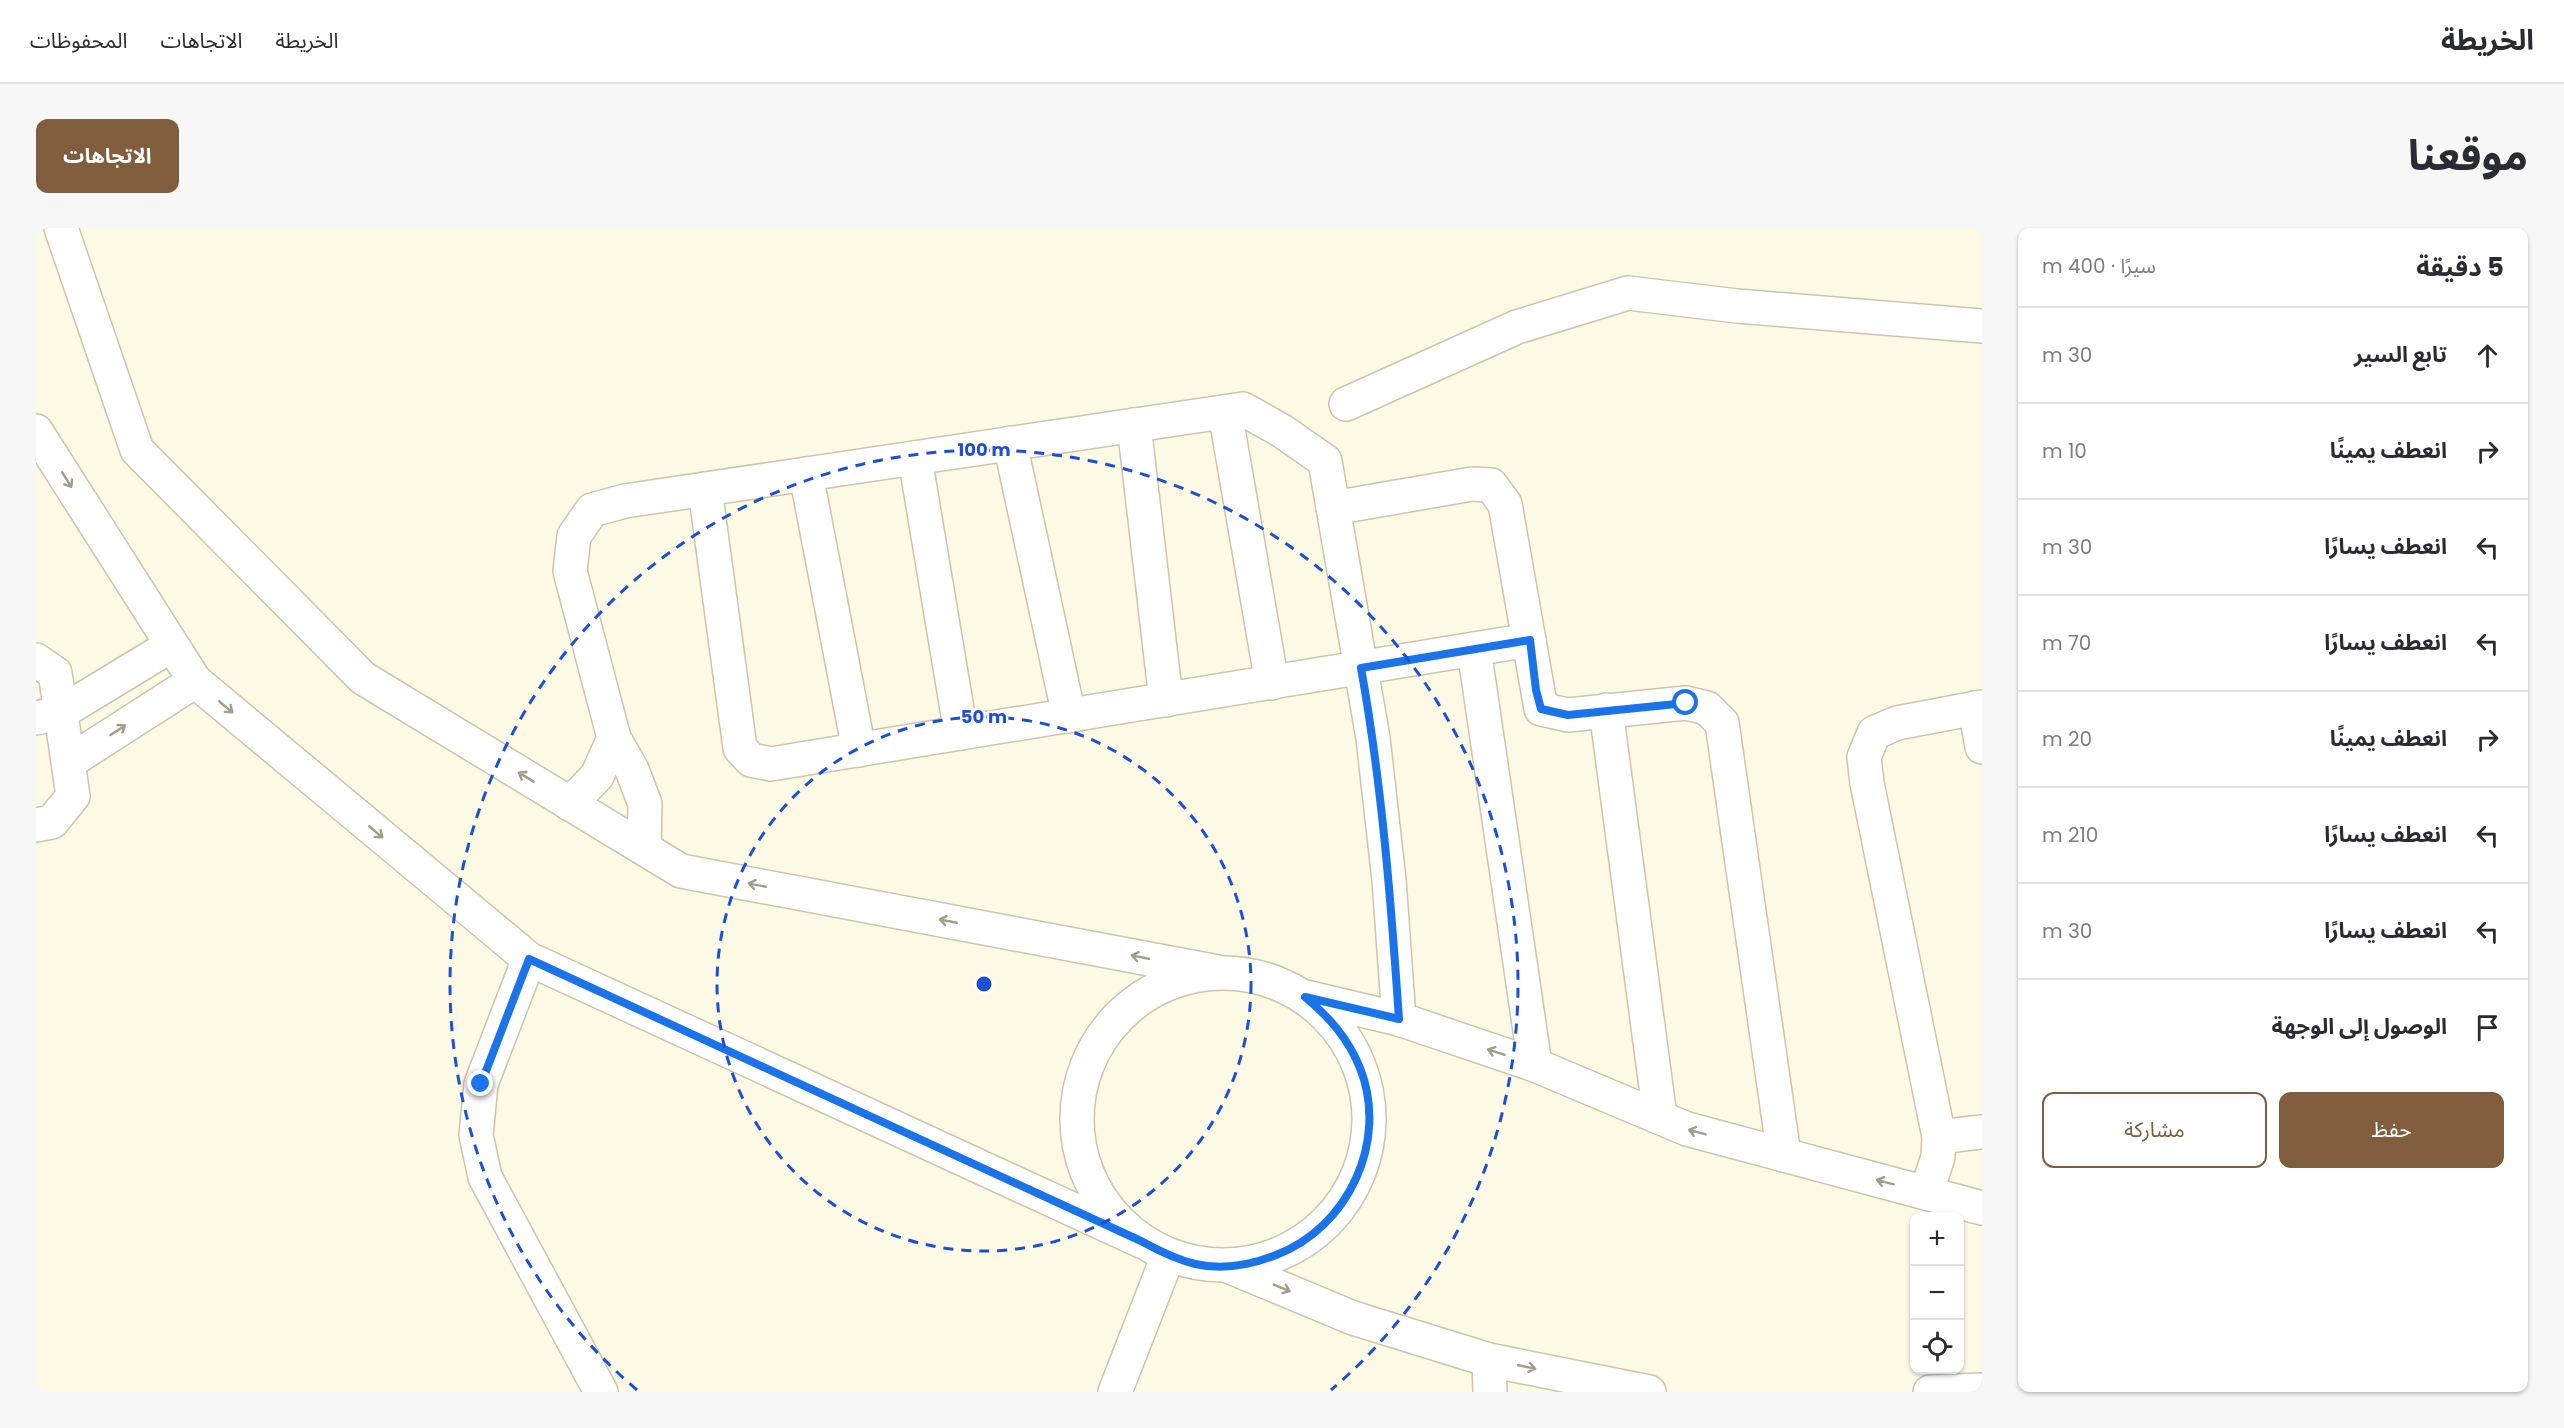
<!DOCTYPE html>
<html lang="ar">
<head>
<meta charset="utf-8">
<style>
	:root { --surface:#fff; --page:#f7f7f7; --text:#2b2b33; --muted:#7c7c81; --line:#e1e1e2; --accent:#7f5d3d }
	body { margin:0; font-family:Poppins,"Noto Sans Arabic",sans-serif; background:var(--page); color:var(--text); direction:rtl }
	.controls { position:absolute; right:18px; bottom:18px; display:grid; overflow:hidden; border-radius:12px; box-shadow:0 2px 4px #0004 }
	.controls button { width:54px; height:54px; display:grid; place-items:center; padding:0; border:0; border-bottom:2px solid var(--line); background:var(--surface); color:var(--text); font:30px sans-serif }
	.stop { position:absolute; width:18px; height:18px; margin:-14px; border:4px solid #1a73e8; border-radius:50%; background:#fff }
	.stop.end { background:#1a73e8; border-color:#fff; box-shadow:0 2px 6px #0008 }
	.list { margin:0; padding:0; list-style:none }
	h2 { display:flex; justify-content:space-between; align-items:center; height:78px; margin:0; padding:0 24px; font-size:26px }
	h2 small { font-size:20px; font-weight:400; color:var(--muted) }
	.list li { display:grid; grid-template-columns:39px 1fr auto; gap:18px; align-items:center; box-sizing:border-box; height:96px; padding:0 24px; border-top:2px solid var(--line) }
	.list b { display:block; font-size:22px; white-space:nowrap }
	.list em { font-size:20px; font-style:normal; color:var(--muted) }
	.actions { display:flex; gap:12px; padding:18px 24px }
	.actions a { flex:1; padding:14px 0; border:2px solid var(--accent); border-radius:12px; text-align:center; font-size:21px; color:var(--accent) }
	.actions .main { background:var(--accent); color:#fff }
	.icon { flex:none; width:33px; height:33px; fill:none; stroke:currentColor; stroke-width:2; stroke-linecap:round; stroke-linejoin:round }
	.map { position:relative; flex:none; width:1946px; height:1164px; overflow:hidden; direction:ltr; border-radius:12px }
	header { display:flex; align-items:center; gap:36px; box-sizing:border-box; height:84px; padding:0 30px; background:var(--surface); border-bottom:2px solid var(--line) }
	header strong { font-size:28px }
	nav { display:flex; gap:33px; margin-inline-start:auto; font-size:21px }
	.intro { display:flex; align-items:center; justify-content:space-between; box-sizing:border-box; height:144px; padding:0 36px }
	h1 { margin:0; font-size:42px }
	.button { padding:15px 27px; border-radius:12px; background:var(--accent); color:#fff; font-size:21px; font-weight:700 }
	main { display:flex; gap:36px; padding:0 36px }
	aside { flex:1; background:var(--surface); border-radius:12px; box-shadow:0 2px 4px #0004 }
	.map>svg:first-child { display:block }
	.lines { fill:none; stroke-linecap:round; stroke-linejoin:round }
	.minor-casing { stroke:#cec4ab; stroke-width:36 }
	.minor { stroke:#fff; stroke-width:33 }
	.oneway { stroke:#a59b89 }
	.route { stroke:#1a73e8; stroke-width:8 }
	.ring { fill:none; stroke:#1d4ed8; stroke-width:3; stroke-dasharray:10 8 }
	.centre { fill:#1d4ed8; stroke:#fffdeb; stroke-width:3 }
	.ring-label { font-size:18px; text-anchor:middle; font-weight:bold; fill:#1d4ed8; stroke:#fffdeb; stroke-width:4.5; stroke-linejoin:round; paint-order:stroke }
</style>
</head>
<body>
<header>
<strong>الخريطة</strong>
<nav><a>الخريطة</a><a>الاتجاهات</a><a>المحفوظات</a></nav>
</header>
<div class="intro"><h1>موقعنا</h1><a class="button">الاتجاهات</a></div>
<main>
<aside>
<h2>5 دقيقة<small>سيرًا · 400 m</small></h2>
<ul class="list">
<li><svg class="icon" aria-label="ahead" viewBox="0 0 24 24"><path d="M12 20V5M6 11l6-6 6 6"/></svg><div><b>تابع السير</b></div><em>30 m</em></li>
<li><svg class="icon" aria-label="right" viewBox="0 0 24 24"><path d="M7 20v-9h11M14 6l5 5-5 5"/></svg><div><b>انعطف يمينًا</b></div><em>10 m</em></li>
<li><svg class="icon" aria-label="left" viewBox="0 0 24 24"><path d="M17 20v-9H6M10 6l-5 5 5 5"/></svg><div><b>انعطف يسارًا</b></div><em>30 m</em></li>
<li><svg class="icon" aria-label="left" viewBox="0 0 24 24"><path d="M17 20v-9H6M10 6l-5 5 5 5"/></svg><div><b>انعطف يسارًا</b></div><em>70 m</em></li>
<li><svg class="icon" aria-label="right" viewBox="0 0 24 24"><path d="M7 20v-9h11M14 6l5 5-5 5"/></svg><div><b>انعطف يمينًا</b></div><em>20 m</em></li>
<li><svg class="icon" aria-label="left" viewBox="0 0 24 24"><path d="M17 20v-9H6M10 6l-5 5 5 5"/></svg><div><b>انعطف يسارًا</b></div><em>210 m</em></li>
<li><svg class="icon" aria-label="left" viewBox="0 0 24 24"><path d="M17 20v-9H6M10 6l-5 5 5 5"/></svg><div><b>انعطف يسارًا</b></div><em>30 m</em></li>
<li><svg class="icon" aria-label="arrive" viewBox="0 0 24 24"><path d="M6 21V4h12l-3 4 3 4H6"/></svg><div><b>الوصول إلى الوجهة</b></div></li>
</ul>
<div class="actions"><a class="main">حفظ</a><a>مشاركة</a></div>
</aside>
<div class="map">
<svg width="1946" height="1164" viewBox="0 0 1946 1164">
	<rect width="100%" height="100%" fill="#fcfae4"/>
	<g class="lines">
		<defs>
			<g id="minor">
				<polyline points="25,0 101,222 327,450 645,643 1182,744"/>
				<polyline points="1310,176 1481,99 1592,65 1701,78 1946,98"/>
				<polyline points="1189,184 1236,455"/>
				<polyline points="1098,197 1130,472"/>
				<polyline points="0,203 159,453 493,731 1105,1013"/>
				<polyline points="974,215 1033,488"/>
				<polyline points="879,230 925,505"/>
				<polyline points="770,246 823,522"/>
				<polyline points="669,261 704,520 715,532 735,536 1493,412"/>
				<polyline points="1297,280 1436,256 1455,257 1469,276 1505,481 1532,487 1650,475 1671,480 1686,495 1748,927"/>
				<polyline points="1438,421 1499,837"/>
				<polyline points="0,432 19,445 37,568 16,594 0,597"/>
				<polyline points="1939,480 1946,519"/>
				<polyline points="1570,482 1624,889"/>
				<polyline points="0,490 24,485 136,417"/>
				<polyline points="578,510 596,542 609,576 608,620"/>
				<polyline points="33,534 159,453"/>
				<polyline points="534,576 561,548 578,510 534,343 538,308 556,282 589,273 1207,181 1246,203 1289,233 1337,510 1353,652 1363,791"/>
				<polyline points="493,731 445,856 440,907 449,949 565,1164"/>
				<circle cx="1187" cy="891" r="146"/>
				<polyline points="1270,769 1363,791 1499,837 1651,901 1946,980"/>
				<polyline points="1903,909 1946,904"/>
				<polyline points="1890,965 1902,929 1903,909 1831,555 1828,529 1838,505 1861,495 1946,479"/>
				<polyline points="1192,1038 1317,1090 1453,1132 1613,1164"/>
				<polyline points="1453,1132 1454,1164"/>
				<polyline points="1079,1164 1132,1028"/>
				<polyline points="1894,1164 1946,1162"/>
			</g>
		</defs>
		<use href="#minor" class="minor-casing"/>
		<use href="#minor" class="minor"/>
	</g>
	<defs><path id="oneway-shaft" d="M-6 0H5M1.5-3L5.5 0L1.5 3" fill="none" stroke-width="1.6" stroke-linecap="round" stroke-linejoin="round" transform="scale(1.5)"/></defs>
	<g class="oneway">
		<use href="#oneway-shaft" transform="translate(31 252) rotate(58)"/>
		<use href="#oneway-shaft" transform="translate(190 479) rotate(40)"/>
		<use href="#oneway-shaft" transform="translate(82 502) rotate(-33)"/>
		<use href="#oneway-shaft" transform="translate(490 549) rotate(-149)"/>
		<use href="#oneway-shaft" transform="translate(340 604) rotate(40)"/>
		<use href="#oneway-shaft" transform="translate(721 657) rotate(-169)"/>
		<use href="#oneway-shaft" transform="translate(912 693) rotate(-169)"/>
		<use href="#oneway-shaft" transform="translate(1104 729) rotate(-169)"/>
		<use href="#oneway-shaft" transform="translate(1460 824) rotate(-162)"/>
		<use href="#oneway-shaft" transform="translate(1661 904) rotate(-165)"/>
		<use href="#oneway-shaft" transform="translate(1849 954) rotate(-165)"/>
		<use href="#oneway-shaft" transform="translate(1246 1060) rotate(22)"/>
		<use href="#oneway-shaft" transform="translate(1491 1139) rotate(11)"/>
	</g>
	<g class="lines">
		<path class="route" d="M 445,856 L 493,731 L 1105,1013 C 1123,1023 1139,1031 1159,1036 C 1186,1042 1215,1037 1240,1027 C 1312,1000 1353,913 1324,840 C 1312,810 1293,789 1269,769 L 1363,791 C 1355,674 1346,557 1325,440 L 1494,412 L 1500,462 L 1505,481 L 1532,487 L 1650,475"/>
	</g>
	<g class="ring">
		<circle cx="948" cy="756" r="267"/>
		<path d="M601 1162A534 534 0 1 1 1295 1162"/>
	</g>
	<circle cx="948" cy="756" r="9" class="centre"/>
	<g class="ring-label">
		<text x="948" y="228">100 m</text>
		<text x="948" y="495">50 m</text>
	</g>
</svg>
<div class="controls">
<button>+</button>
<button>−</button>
<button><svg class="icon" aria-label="locate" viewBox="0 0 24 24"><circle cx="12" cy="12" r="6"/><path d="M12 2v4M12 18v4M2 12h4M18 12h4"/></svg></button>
</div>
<div class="stop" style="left:1650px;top:475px"></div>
<div class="stop end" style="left:445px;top:856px"></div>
</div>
</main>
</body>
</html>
